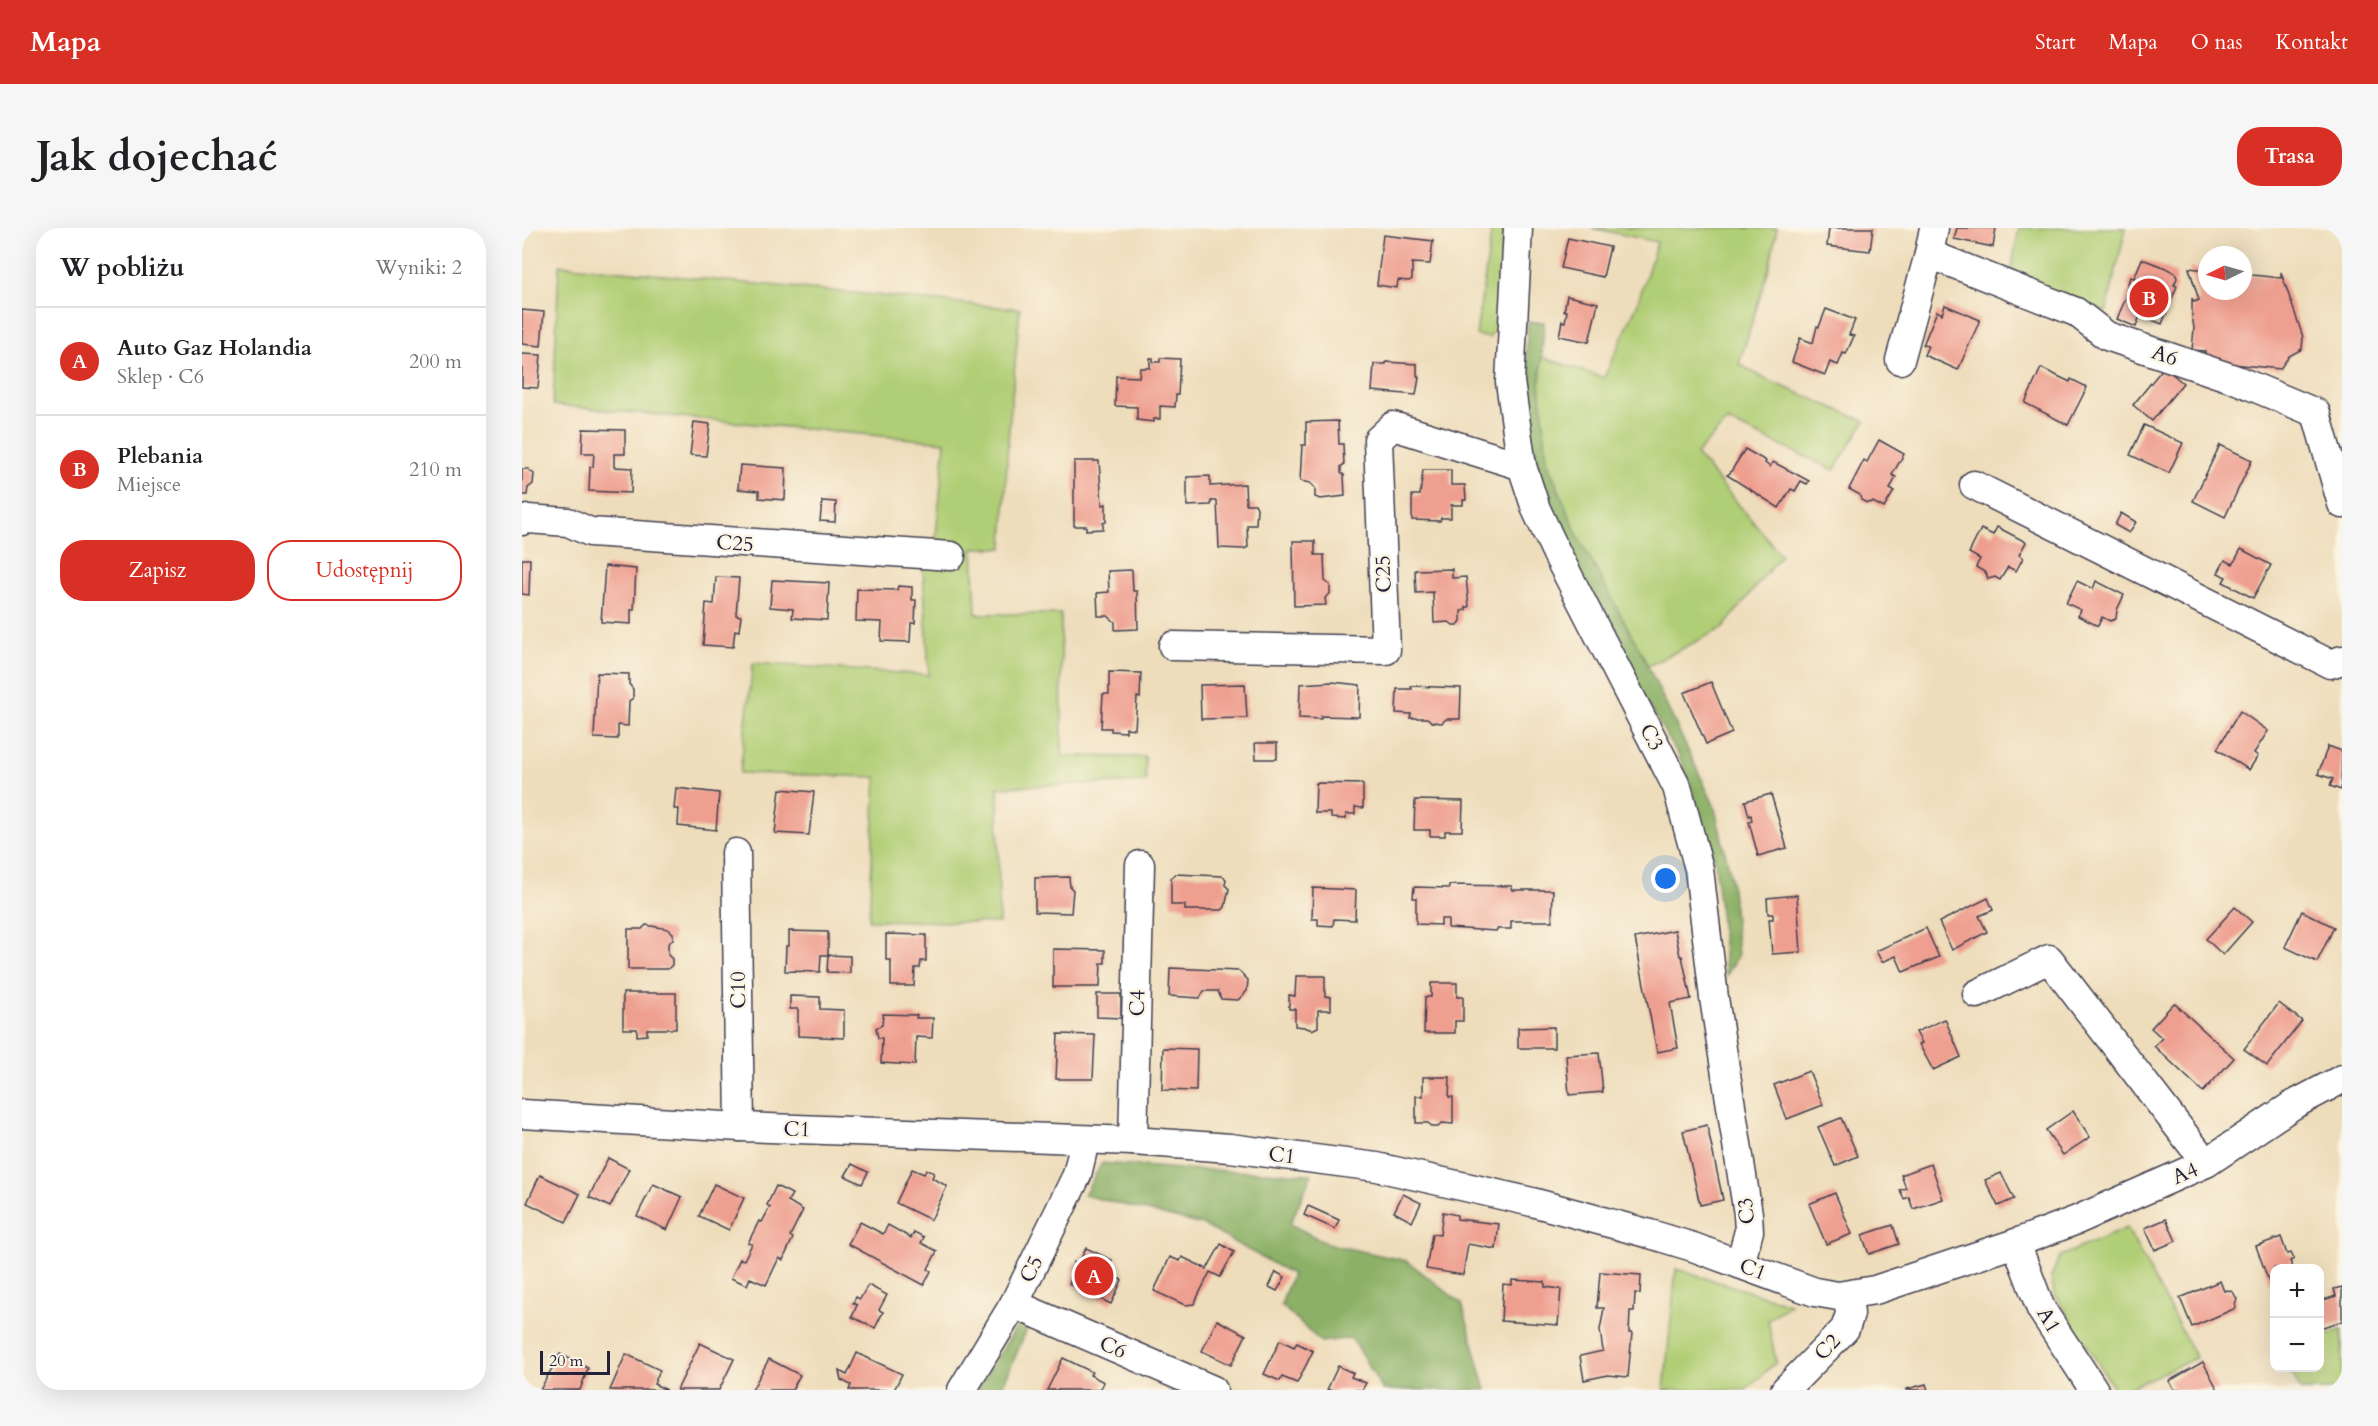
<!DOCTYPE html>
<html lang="pl">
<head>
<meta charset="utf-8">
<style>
	:root { --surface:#fff; --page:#f6f6f6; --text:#202124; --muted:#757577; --line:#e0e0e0; --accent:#d93025 }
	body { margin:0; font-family:Cardo,serif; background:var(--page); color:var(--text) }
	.controls { position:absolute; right:18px; bottom:18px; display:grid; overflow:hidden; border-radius:12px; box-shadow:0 6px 24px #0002 }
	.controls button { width:54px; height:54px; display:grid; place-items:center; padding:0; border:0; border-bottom:2px solid var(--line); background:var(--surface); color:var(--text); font:30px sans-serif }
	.compass { position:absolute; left:1676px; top:18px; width:54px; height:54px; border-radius:50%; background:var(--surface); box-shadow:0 6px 24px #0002; rotate:265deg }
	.scale { position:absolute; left:18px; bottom:15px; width:70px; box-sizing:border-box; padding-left:6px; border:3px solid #22223b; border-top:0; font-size:16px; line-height:21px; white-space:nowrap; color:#22223b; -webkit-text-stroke:4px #fcf5e5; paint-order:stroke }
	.you { position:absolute; left:1144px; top:651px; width:21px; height:21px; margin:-15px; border:4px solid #fff; border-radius:50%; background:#1a73e8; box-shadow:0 0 0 9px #1a73e833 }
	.badge { display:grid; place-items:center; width:39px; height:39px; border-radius:50%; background:var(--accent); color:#fff; font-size:20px; font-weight:700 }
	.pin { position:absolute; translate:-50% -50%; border:3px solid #fff; box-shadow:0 2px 6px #0006 }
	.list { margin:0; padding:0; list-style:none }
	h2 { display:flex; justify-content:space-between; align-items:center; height:78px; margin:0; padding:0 24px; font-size:26px }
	h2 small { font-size:20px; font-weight:400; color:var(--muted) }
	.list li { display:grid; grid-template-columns:39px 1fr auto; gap:18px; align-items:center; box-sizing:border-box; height:108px; padding:0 24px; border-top:2px solid var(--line) }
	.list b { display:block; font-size:22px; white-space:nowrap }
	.list p { margin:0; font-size:20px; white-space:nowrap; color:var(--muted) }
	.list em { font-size:20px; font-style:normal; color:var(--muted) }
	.actions { display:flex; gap:12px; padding:18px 24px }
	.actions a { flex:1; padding:14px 0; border:2px solid var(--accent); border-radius:24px; text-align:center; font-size:21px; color:var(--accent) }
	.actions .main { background:var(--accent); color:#fff }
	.map { position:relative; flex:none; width:1820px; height:1162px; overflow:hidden; border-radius:24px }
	header { display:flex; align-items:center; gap:36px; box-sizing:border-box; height:84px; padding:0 30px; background:var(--accent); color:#fff }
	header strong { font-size:28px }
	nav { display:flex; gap:33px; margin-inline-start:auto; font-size:21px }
	.intro { display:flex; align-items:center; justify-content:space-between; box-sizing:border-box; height:144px; padding:0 36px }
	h1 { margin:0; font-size:42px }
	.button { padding:15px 27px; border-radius:24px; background:var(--accent); color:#fff; font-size:21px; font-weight:700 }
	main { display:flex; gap:36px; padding:0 36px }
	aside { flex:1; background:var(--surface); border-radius:24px; box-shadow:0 6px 24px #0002 }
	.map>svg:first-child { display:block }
	.green { fill:#b0ce74; stroke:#697858; stroke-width:1.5 }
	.forest { fill:#8cb166; stroke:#576a50; stroke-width:1.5 }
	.building { fill:#ee9f8f }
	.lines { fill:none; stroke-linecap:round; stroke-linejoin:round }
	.minor-casing { stroke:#413e4e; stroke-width:31 }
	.minor { stroke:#fff; stroke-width:28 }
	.labels { text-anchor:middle; stroke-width:5; stroke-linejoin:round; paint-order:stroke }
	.street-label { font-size:21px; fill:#22223b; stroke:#fcf5e5 }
</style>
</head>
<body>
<header>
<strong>Mapa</strong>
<nav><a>Start</a><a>Mapa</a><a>O nas</a><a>Kontakt</a></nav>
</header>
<div class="intro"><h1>Jak dojechać</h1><a class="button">Trasa</a></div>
<main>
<aside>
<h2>W pobliżu<small>Wyniki: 2</small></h2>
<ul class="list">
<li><span class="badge">A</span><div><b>Auto Gaz Holandia</b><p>Sklep · C6</p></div><em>200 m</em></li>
<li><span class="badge">B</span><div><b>Plebania</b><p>Miejsce</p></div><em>210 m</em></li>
</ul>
<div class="actions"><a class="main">Zapisz</a><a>Udostępnij</a></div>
</aside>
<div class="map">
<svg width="1820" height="1162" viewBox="0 0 1820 1162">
	<rect width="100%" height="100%" fill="#fcf5e5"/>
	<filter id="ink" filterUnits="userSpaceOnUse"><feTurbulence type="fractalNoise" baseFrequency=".0167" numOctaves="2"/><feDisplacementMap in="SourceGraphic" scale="12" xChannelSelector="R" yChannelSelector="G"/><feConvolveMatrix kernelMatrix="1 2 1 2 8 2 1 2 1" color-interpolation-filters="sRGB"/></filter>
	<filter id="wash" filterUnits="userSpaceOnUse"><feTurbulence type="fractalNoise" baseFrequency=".008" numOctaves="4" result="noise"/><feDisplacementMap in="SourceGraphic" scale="24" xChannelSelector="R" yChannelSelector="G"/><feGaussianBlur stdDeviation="1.35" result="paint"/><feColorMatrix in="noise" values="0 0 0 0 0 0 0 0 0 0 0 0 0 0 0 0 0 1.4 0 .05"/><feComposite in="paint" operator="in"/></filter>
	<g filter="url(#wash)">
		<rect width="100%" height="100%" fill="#edb"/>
		<g class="green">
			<polygon points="970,0 982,0 974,100 967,110 954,107"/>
			<polygon points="1070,0 1255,0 1248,37 1217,136 1243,151 1343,193 1312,242 1205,193 1174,226 1259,327 1201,400 1126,438 1056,309 1025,233 1018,156 1020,129 1082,150 1115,77 1135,14"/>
			<polygon points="1497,0 1604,0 1584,84 1488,48"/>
			<polygon points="37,37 498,81 486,213 481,320 451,320 454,386 539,386 540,528 623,529 624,554 476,559 477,695 347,692 354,549 218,545 231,435 407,447 401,338 413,319 423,214 31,177"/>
			<polygon points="1605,1000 1674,1130 1602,1162 1593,1162 1532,1065 1529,1049 1538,1028"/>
			<polygon points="1154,1041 1268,1076 1246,1092 1254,1134 1224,1162 1142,1162"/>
			<polygon points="1820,1101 1820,1162 1778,1162 1768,1140 1798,1140 1798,1110"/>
		</g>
		<g class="forest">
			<polygon points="1006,94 1022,94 1018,156 1025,233 1056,309 1119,424 1192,577 1209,649 1216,728 1204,748 1193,633 1169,558 1156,526 1090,418 1010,237 1003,151"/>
			<polygon points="580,935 659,941 790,946 768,996 806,1016 885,1033 940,1076 964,1162 861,1162 830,1110 799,1114 759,1077 770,1046 681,997 562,967"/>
			<polygon points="497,1095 505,1101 479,1162 455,1162"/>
		</g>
		<g id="blocks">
			<g class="building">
				<polygon points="1307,0 1351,0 1348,23 1305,18"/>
				<polygon points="1435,0 1474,0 1471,19 1432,11"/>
				<polygon points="861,7 911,13 908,36 890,35 890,51 887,53 876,52 875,60 855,57"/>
				<polygon points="1046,10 1088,19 1081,49 1039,40"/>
				<polygon points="1620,31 1644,40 1653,45 1655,50 1652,57 1655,58 1640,96 1618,87 1614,99 1595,91 1608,60 1605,59 1608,49 1612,50"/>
				<polygon points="1667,40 1685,42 1685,63 1721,63 1721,46 1759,50 1759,44 1781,109 1780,121 1767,128 1758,141 1682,133 1683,123 1670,122 1672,100 1670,88 1670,70 1672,74 1677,72"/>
				<polygon points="1045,68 1076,75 1067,114 1037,108 1040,93 1043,94 1045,83 1042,83"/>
				<polygon points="1423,77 1458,92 1436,142 1402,127 1406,118 1401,117 1415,83 1420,86"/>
				<polygon points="1304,81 1333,92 1327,107 1332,108 1324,126 1321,125 1316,137 1308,134 1303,147 1270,134 1278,110 1291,115 1295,98 1297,99"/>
				<polygon points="0,82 22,84 19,118 0,116"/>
				<polygon points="0,126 19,127 16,160 0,159"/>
				<polygon points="628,130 631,130 631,134 638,134 638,130 658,131 656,167 654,167 653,179 638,178 638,191 632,191 632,194 615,192 615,179 593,178 594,148 617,149 618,140 628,140"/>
				<polygon points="864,134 895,136 895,147 897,150 894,167 850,163 852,136 864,136"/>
				<polygon points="1642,139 1661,155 1630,193 1611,177"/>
				<polygon points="1519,140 1548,154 1549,151 1565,159 1546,197 1503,175"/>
				<polygon points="816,193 817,216 821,216 822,237 819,238 819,245 822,247 823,268 798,271 793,269 793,260 788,255 778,253 780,217 784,217 784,194"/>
				<polygon points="172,194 188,196 184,228 168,227"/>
				<polygon points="1622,197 1661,215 1647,245 1608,227"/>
				<polygon points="61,201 103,202 103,226 92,226 92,239 110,240 109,265 67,263 68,239 71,239 72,225 60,225"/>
				<polygon points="1357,212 1382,226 1370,247 1374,249 1368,261 1372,263 1362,280 1351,274 1345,275 1339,272 1338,267 1327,261 1342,232 1345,234"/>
				<polygon points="1698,217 1730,232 1703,289 1671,273"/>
				<polygon points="1223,221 1244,233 1243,235 1248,239 1251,234 1274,246 1287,253 1285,256 1279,253 1273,263 1269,261 1257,280 1205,247 1208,245"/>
				<polygon points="552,233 577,233 580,277 584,276 584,294 581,295 581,301 564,302 564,298 552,298"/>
				<polygon points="218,237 264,240 263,272 237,270 237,263 216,261"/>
				<polygon points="0,241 6,241 12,246 11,256 6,260 5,267 0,267"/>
				<polygon points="901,242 929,242 929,257 943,257 944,272 941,272 941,277 929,277 929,290 919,290 918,293 890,292 890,267 898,267"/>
				<polygon points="688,248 688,258 723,256 724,276 733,276 735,280 734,297 725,297 726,319 722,321 697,320 695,273 689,273 689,277 665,278 665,249"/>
				<polygon points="300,273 314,274 313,294 298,293"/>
				<polygon points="1599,285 1614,294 1607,305 1593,297"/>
				<polygon points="1475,299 1504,314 1497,327 1501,330 1494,343 1486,339 1478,352 1473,349 1466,351 1464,345 1454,339 1458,331 1447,325 1459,301 1471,307"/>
				<polygon points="771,313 793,313 793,327 802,327 803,353 808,357 808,366 803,370 804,377 772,378"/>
				<polygon points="1719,321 1749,337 1731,370 1701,354 1704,349 1696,345 1703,332 1711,336"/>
				<polygon points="0,331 8,331 7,367 0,366"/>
				<polygon points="83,338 114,341 112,382 109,382 109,396 79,394"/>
				<polygon points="930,341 930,350 944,349 947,379 944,379 944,382 939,383 939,393 936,397 931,397 927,394 912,395 911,364 894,365 893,342"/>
				<polygon points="610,342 611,363 615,363 616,401 593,402 593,394 586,388 576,388 575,365 587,364 586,343"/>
				<polygon points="194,349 217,350 214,387 219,388 217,403 213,402 211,419 181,417 184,375 192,376"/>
				<polygon points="250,352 307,355 305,392 270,390 271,381 248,379"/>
				<polygon points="1555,353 1571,361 1574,353 1602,367 1595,382 1594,391 1588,393 1580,389 1576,398 1556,388 1559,382 1544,375"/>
				<polygon points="376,358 390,359 390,372 394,372 393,395 389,395 388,414 359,413 360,394 334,393 335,361 375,362"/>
				<polygon points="587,444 619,445 618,470 615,469 613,501 604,500 604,504 589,503 589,500 579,500 581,466 587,466"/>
				<polygon points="75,445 107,446 107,456 111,461 111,470 107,473 106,498 96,497 96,511 72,510"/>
				<polygon points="810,454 838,457 837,489 799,488 799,491 777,490 778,456"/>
				<polygon points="1189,454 1210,505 1184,516 1162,465"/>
				<polygon points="723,456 725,490 679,491 678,457"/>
				<polygon points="889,458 939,460 938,491 924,491 920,495 910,494 905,490 888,490 889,486 874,485 875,461 890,461"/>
				<polygon points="1718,483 1746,503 1732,525 1736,528 1727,542 1695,521"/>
				<polygon points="733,515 755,515 755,531 734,531"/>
				<polygon points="1806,518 1820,523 1819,562 1808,558 1811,551 1796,546"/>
				<polygon points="794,555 841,556 841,580 833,579 833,586 824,586 824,591 809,590 809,585 793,585"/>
				<polygon points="154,560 197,565 194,602 156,598 157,581 152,581"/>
				<polygon points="258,561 292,564 287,607 253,605"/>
				<polygon points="1249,566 1265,620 1236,628 1227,594 1230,593 1229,587 1227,588 1223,573"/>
				<polygon points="893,572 941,573 940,603 923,603 923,608 908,608 908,602 892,602"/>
				<polygon points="653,646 700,648 704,651 703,657 707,661 703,679 700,682 663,682 663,677 649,677 649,650"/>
				<polygon points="547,649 548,659 551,662 549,685 513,684 513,650"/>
				<polygon points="927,657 990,658 990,662 1031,662 1030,693 989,693 989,701 975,701 974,703 926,700 926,691 919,691 919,697 894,696 894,670 891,670 892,659 927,660"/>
				<polygon points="791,660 834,662 833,692 812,691 811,698 796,697 796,691 790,691"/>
				<polygon points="1275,667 1279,724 1250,726 1247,691 1251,691 1251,686 1246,686 1245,670"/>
				<polygon points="1466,670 1471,682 1457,688 1465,704 1430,722 1417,694"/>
				<polygon points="1713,679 1730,694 1701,727 1684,711"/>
				<polygon points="1780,683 1812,699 1795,734 1763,719"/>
				<polygon points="124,697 146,701 151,705 151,711 146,716 146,727 150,731 150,737 146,741 106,741 106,701 120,701"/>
				<polygon points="1404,700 1417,729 1381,744 1374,728 1360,734 1354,723"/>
				<polygon points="1153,702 1158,728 1160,728 1169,771 1148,775 1156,820 1135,824 1113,710"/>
				<polygon points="267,703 306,704 306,727 328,728 328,745 305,744 306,727 299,727 298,744 263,743 264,718 267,718"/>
				<polygon points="364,706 404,707 404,733 399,733 398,740 393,740 392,758 369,758 369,732 364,732"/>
				<polygon points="531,721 583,722 583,735 579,735 578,759 531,759"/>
				<polygon points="648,740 717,743 726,752 725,763 716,772 699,771 696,763 682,763 678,770 647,768"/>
				<polygon points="774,748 803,748 803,768 809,769 809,782 796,782 796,799 790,802 782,799 773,798 773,781 767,781 767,767 773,768"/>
				<polygon points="909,755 935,755 935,769 941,769 941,793 933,793 933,805 902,805 903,769 909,769"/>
				<polygon points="101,765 154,765 154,801 125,801 125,807 115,808 115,801 101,801"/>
				<polygon points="575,766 599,766 599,790 575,789"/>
				<polygon points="268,768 298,769 298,781 322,782 322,810 276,808 276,781 268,781"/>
				<polygon points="1652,775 1712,830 1681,864 1632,818 1640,810 1629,800"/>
				<polygon points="1757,775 1780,793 1745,838 1722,821"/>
				<polygon points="361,786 395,787 394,790 411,790 410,810 394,809 393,837 359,835 360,810 356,810 354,800 360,797"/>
				<polygon points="1423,791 1439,829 1411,842 1397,816 1400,815 1394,804"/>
				<polygon points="1032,799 1032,820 996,820 996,800"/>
				<polygon points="536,806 573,807 571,851 534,851"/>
				<polygon points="641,820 675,821 674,863 640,862"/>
				<polygon points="1077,825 1081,864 1047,867 1044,827"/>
				<polygon points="1287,843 1301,877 1265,891 1252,857"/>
				<polygon points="901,849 928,849 927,869 931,869 931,896 920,895 916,899 911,899 906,895 894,895 894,868 901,868"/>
				<polygon points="1551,883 1568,909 1541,927 1524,902"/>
				<polygon points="1319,890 1336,928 1313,938 1296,899"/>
				<polygon points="1185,897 1201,972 1178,977 1161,903"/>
				<polygon points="86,930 107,941 88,979 67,969"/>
				<polygon points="330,936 346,944 340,956 323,948"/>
				<polygon points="1409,936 1421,971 1391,981 1387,969 1382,971 1378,962 1384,960 1379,947"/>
				<polygon points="390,941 402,946 404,941 412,945 410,950 425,958 409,992 374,975"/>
				<polygon points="1479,945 1492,971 1476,978 1463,952"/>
				<polygon points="18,947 58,966 44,994 5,975"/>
				<polygon points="131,956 160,969 145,1002 115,988"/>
				<polygon points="192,956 222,970 207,1002 177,988"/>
				<polygon points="254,958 270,966 266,973 281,982 268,1008 271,1010 261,1032 257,1030 244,1057 228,1050 225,1057 209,1050 218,1031 222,1032 230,1016 226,1015 237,993 240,994 248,979 245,977"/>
				<polygon points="1313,965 1330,1006 1304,1016 1287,976"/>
				<polygon points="881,966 899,975 890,994 872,984"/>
				<polygon points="786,978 817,992 813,1001 782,987"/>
				<polygon points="921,984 935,987 935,991 977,996 974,1021 946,1016 941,1047 904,1041 910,1006 918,1007"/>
				<polygon points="1644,991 1654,1013 1633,1022 1623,1000"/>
				<polygon points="338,994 361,1006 366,997 389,1010 392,1004 402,1009 399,1015 415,1023 406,1041 409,1043 402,1057 326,1016"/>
				<polygon points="1371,997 1377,1016 1347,1026 1340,1007"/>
				<polygon points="1759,1009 1765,1026 1769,1025 1772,1031 1768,1033 1771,1040 1752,1040 1752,1055 1748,1057 1734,1018"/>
				<polygon points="699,1016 712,1024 698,1049 688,1044 672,1076 663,1077 632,1063 648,1029 658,1033 660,1029 685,1041"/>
				<polygon points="564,1020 590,1032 584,1045 600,1052 589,1076 547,1056 553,1044 549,1041 552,1034 557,1035"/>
				<polygon points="754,1044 763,1049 755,1063 747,1059"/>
				<polygon points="1078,1044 1119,1047 1118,1066 1113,1065 1112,1083 1108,1083 1107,1105 1110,1105 1106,1149 1086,1147 1062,1152 1058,1128 1081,1123 1078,1102 1082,1080 1075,1080"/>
				<polygon points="990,1052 1023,1054 1023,1059 1039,1061 1036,1097 979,1093 981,1056 990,1057"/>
				<polygon points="1698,1053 1702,1063 1706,1062 1711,1064 1715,1071 1713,1076 1714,1080 1670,1099 1658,1070"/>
				<polygon points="346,1057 365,1067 357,1082 361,1084 353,1100 330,1089 335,1077 331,1075 334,1069 338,1071"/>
				<polygon points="1820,1059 1820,1093 1798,1100 1798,1073 1814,1068 1812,1061"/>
				<polygon points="695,1092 724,1107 709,1137 680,1123"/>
				<polygon points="758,1112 772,1119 775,1115 791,1123 775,1155 760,1149 758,1153 742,1146"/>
				<polygon points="178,1115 212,1131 197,1162 155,1162"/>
				<polygon points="335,1125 380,1146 372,1162 327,1162 329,1157 319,1152 317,1143 325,1147"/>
				<polygon points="38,1126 66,1140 58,1162 18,1162"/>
				<polygon points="104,1126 138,1142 132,1156 145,1162 88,1162"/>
				<polygon points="541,1130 570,1144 568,1147 582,1154 578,1162 525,1162"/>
				<polygon points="247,1131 278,1147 270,1162 230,1162"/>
				<polygon points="1681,1134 1696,1162 1653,1162 1647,1153"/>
				<polygon points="816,1138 831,1145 829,1149 844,1155 840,1162 805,1162"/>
				<polygon points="1404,1156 1406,1162 1385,1162 1385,1161"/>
			</g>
		</g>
	</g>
	<g filter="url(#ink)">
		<use href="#blocks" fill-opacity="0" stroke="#413e4e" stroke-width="1.5"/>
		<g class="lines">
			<defs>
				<g id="minor">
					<polyline points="996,0 988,154 1000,238 1014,281 1035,326 1155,559 1177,641 1192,770 1226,986 1227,1003 1218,1036"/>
					<polyline points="1407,26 1554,84 1585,108 1715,152 1794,185 1820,276"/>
					<polyline points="1378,132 1407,26 1412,0"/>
					<polyline points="1452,257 1808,436 1820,432"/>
					<polyline points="0,293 6,291 46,294 68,304 429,328"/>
					<polyline points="651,418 864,422 856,212 871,198 1000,238"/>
					<polyline points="214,625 218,899"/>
					<polyline points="1455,766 1527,731 1684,935"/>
					<polyline points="0,886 218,899 611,913 708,920 855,939 1010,974 1128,1006 1171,1019 1293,1064 1316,1068 1353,1062 1494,1015 1555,992 1684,935 1771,877 1820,851"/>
					<polyline points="611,913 618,637"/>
					<polyline points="1494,1015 1519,1081 1572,1162"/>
					<polyline points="492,1076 691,1162"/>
					<polyline points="440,1162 492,1076 555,947 563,913"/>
					<polyline points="1263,1162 1323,1101 1328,1086 1326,1068"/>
				</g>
			</defs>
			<use href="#minor" class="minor-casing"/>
			<use href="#minor" class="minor"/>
		</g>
	</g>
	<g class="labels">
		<g class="street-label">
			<text transform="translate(1643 127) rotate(19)" y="7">A6</text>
			<text transform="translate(213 315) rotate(4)" y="7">C25</text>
			<text transform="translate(861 346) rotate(-92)" y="7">C25</text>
			<text transform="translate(1130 509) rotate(62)" y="7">C3</text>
			<text transform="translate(216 762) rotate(-91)" y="7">C10</text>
			<text transform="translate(615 775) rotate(-89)" y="7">C4</text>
			<text transform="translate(275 901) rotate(2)" y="7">C1</text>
			<text transform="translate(760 927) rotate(7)" y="7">C1</text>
			<text transform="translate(1663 945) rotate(-24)" y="7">A4</text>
			<text transform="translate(1224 983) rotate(-96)" y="7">C3</text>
			<text transform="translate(509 1041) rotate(-64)" y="7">C5</text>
			<text transform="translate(1231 1041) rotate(21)" y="7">C1</text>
			<text transform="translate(1527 1092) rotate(59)" y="7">A1</text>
			<text transform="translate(591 1119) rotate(23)" y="7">C6</text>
			<text transform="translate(1305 1119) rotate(-47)" y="7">C2</text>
		</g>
	</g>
</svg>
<div class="controls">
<button>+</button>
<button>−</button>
</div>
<svg class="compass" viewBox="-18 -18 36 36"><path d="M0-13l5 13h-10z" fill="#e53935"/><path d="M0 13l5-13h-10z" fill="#757577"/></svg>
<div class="scale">20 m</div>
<div class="you"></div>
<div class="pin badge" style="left:572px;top:1048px">A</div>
<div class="pin badge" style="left:1627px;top:70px">B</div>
</div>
</main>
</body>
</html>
